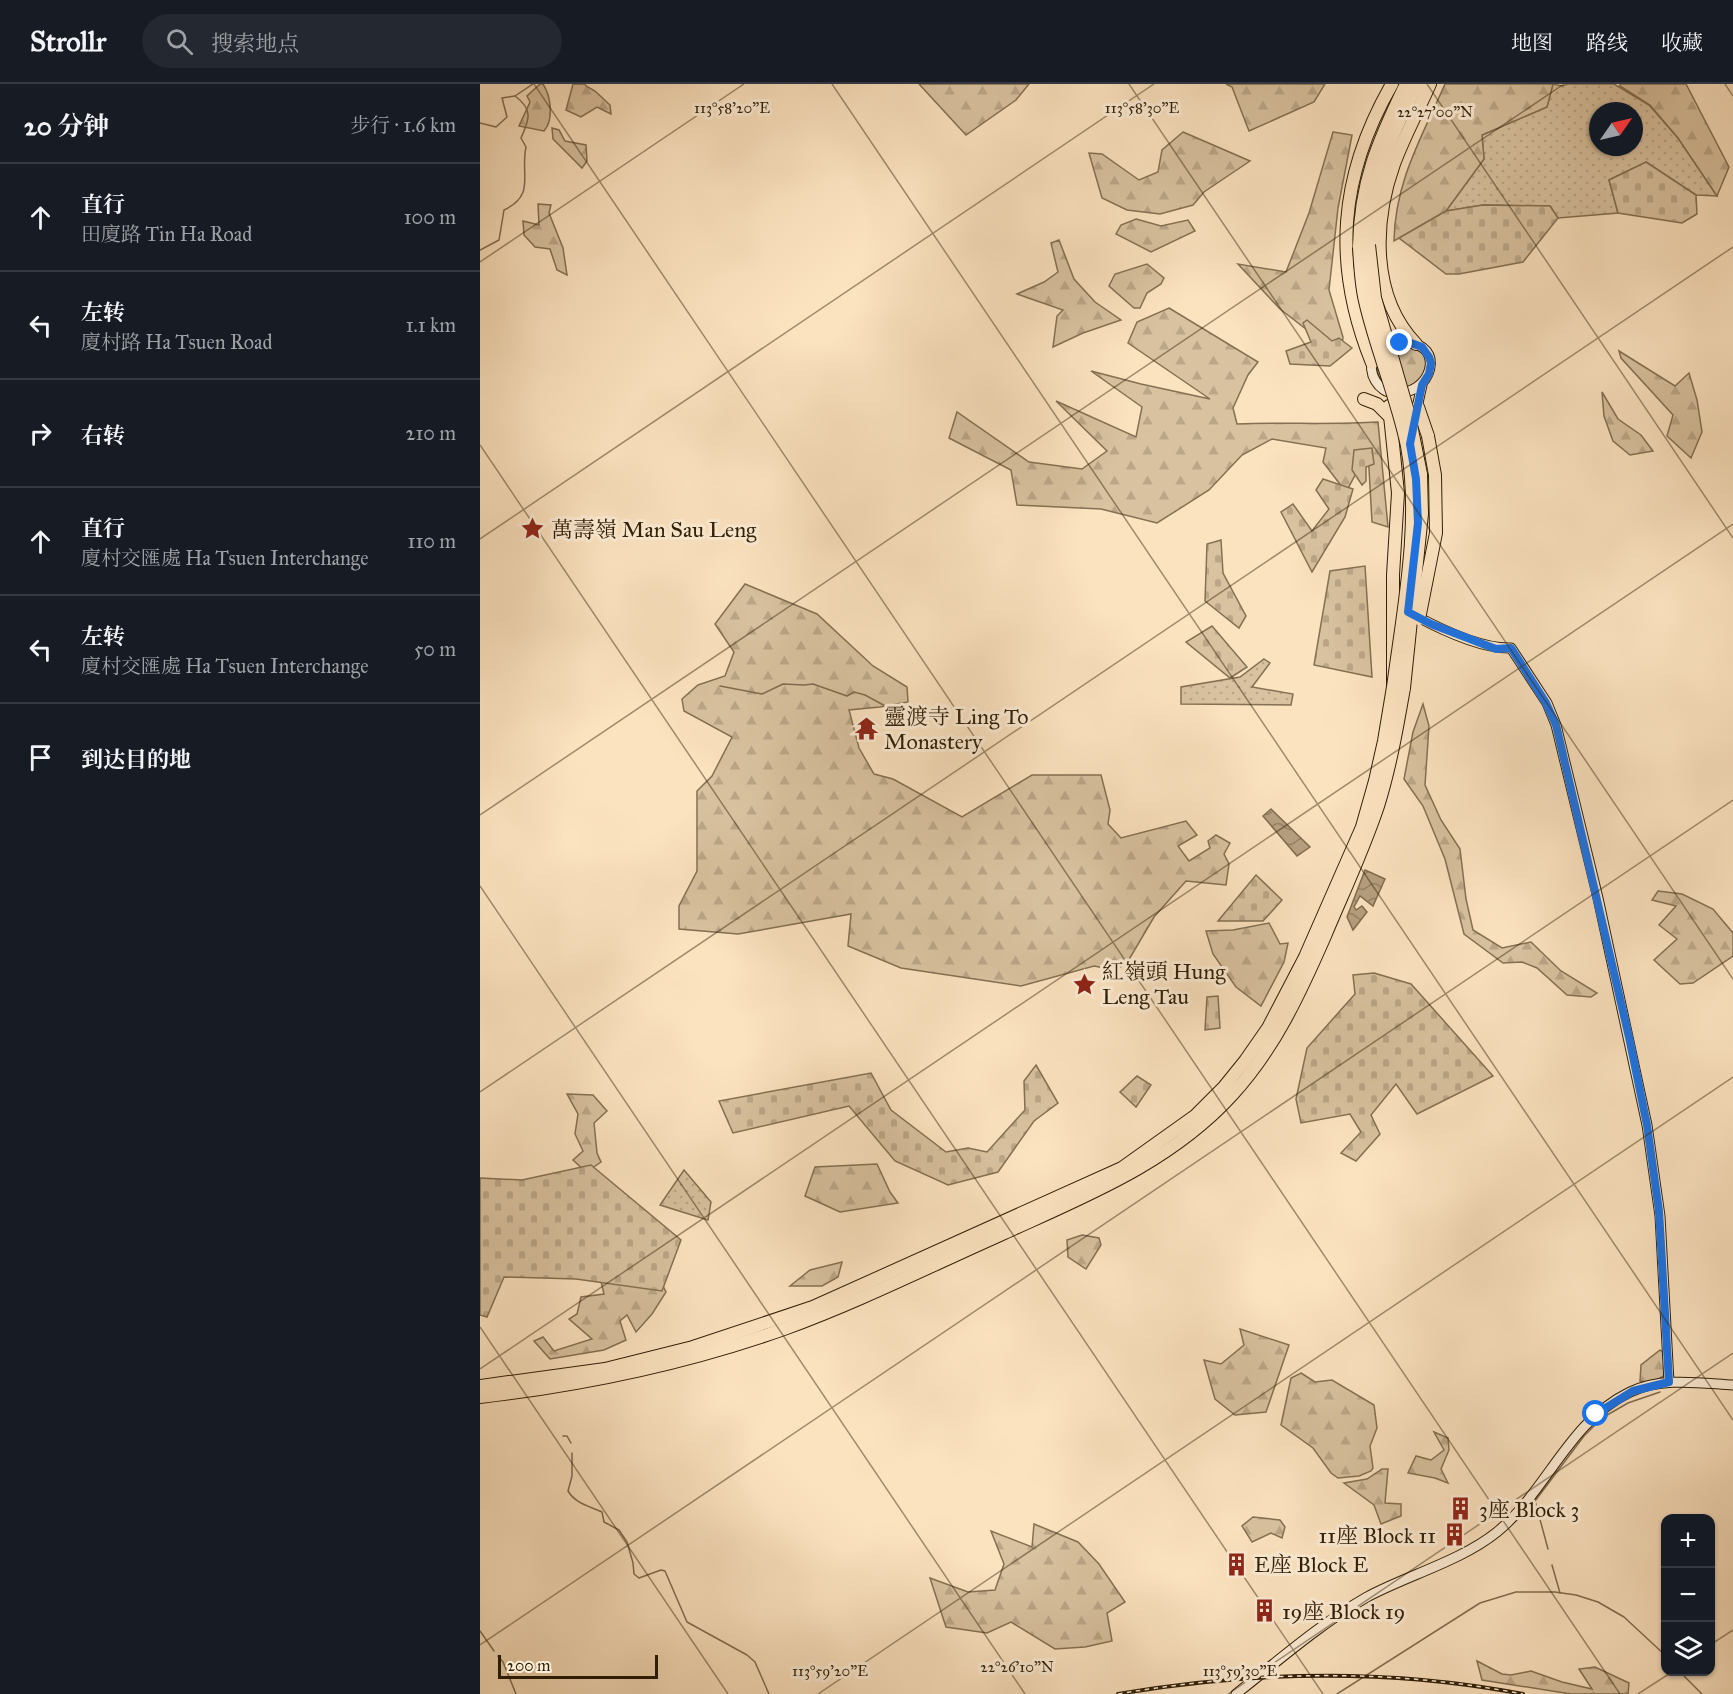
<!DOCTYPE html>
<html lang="zh">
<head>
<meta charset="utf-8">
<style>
	:root { --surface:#171b24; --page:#242831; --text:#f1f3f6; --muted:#9ea1a6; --line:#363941 }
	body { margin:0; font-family:"IM FELL Great Primer","Noto Serif SC",serif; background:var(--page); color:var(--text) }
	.controls { position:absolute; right:18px; bottom:18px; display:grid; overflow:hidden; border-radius:12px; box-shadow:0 2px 4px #0004 }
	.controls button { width:54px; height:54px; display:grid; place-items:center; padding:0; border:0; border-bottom:2px solid var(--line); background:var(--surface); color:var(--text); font:30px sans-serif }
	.compass { position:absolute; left:1109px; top:18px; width:54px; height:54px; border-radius:50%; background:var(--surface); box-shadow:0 2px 4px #0004; rotate:56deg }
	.scale { position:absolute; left:18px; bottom:15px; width:160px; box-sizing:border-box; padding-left:6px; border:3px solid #301e05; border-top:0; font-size:16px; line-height:21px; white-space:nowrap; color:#301e05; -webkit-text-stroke:4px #fdedd6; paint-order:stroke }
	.stop { position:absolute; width:18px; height:18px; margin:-14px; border:4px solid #1a73e8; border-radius:50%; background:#fff }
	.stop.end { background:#1a73e8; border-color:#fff; box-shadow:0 2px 6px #0008 }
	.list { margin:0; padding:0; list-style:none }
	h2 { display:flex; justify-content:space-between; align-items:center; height:78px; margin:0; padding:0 24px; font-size:26px }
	h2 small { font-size:20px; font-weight:400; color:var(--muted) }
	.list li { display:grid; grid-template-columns:39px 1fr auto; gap:18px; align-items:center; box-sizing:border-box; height:108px; padding:0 24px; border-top:2px solid var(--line) }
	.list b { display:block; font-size:22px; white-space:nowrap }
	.list p { margin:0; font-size:20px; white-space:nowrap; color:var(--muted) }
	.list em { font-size:20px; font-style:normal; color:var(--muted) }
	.icon { flex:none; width:33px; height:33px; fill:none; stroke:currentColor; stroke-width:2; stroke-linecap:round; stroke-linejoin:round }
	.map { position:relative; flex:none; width:1253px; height:1610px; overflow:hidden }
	header { display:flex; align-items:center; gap:36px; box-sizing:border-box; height:84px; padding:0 30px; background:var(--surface); border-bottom:2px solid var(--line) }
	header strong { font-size:28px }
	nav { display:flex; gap:33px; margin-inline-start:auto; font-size:21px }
	.search { width:420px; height:54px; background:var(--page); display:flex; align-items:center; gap:15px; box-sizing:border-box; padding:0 21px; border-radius:33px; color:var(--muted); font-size:22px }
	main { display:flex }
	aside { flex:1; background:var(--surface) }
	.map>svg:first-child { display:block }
	.grass { fill:url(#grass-dots); stroke:#847052; stroke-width:1.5; fill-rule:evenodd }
	.forest { fill:url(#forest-firs); stroke:#847052; stroke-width:1.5 }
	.cemetery { fill:url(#cemetery-stones); stroke:#847052; stroke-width:1.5 }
	.water { fill:url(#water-waves); stroke:#816c4f; stroke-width:1.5 }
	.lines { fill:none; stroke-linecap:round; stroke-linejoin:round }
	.stream { stroke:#816c4f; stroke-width:1.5 }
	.secondary-casing { stroke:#301e05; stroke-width:11 }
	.highway-casing { stroke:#301e05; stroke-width:14 }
	.secondary { stroke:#fdedd6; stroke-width:9 }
	.highway { stroke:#fce3c0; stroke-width:12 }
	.rail-casing { stroke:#301e05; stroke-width:4 }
	.rail { stroke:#fdedd6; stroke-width:1.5; stroke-dasharray:4.5; stroke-linecap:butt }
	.highway-bridge-casing { stroke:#301e05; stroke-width:14; stroke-linecap:butt }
	.highway-bridge { stroke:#fce3c0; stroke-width:12 }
	.route { stroke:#1a73e8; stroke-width:8 }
	.ticks { fill:none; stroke:#301e05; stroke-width:1.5; stroke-opacity:0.45 }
	.labels { text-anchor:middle; stroke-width:6; stroke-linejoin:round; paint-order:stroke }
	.poi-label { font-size:22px; fill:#301e05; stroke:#fdedd6; text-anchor:start }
	.ticks-label { font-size:15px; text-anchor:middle; fill:#301e05; stroke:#fdedd6; stroke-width:6; stroke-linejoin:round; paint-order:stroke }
</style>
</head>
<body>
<header>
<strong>Strollr</strong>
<div class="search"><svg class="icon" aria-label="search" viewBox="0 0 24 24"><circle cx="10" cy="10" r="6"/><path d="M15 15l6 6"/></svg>搜索地点</div>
<nav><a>地图</a><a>路线</a><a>收藏</a></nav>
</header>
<main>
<aside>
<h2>20 分钟<small>步行 · 1.6 km</small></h2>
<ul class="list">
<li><svg class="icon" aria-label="ahead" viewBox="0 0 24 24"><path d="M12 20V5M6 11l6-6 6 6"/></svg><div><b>直行</b><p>田廈路 Tin Ha Road</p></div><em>100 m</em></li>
<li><svg class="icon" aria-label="left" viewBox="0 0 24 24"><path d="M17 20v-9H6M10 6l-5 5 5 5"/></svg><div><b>左转</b><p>廈村路 Ha Tsuen Road</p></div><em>1.1 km</em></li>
<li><svg class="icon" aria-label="right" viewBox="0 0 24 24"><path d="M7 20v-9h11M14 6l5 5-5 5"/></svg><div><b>右转</b></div><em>210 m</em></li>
<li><svg class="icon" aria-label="ahead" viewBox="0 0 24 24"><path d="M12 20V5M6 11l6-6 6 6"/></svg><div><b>直行</b><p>廈村交匯處 Ha Tsuen Interchange</p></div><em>110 m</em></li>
<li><svg class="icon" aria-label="left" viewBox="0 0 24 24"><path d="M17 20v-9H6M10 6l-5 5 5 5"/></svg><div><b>左转</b><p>廈村交匯處 Ha Tsuen Interchange</p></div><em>50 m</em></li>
<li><svg class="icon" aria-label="arrive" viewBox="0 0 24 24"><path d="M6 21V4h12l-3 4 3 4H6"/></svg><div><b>到达目的地</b></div></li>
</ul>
</aside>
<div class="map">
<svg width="1253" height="1610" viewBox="0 0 1253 1610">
	<defs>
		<pattern id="grass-dots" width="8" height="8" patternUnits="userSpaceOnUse" patternTransform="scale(1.5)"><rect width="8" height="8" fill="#d9c2a0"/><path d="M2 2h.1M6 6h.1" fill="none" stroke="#bba688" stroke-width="1.8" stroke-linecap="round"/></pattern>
		<pattern id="forest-firs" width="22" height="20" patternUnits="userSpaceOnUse" patternTransform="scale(1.5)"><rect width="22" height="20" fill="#d9c2a0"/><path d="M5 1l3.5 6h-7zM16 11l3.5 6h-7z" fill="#bba688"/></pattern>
		<pattern id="cemetery-stones" width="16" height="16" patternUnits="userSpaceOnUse" patternTransform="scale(1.5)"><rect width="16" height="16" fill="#d9c2a0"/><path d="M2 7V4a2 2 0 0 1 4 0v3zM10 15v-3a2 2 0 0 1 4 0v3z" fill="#bba688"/></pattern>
		<pattern id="water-waves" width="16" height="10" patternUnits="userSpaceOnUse" patternTransform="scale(1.5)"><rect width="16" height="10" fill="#b7a080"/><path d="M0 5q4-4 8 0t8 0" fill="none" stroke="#958267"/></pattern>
	</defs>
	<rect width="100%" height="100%" fill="#fce3c0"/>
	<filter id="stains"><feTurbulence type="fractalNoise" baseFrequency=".00333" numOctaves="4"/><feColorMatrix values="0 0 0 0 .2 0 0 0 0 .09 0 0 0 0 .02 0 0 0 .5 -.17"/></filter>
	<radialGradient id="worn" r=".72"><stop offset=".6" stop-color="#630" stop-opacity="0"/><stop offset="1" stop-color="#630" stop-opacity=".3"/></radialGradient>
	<g class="grass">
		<path d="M 1073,0 L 1082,2 L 1088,0 L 1134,0 L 1169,21 L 1198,54 L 1237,112 L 1216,111 L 1166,78 L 1129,96 L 1138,129 L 1078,134 L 1070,122 L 1003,121 L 966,127 L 1004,75 L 1002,51 L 1067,23 ZM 1118,27 L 1154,27 L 1154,63 L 1118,63 Z"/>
		<polygon points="784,575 790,579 772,603 813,610 811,621 701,620 701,603 760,593"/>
		<polygon points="204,1086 231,1118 228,1136 180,1121"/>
	</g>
	<g class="forest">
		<path d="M 60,0 L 63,0 C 71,12 74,36 64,47 L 39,42 L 50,18 L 47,12 Z"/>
		<polygon points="93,0 105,0 106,2 115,7 130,21 131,30 117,23 101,33 86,26"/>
		<polygon points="439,0 549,0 536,16 486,51"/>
		<polygon points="746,0 845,0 834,18 769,47 752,3"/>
		<path d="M 965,0 L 1073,0 L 1067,23 L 1002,51 L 1004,75 L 966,127 L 914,157 C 915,97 942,53 965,0 Z"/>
		<polygon points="1140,0 1206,0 1249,83 1237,112 1198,54 1170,21 1140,2"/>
		<polygon points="72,44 79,46 85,57 106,61 107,77 102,84 73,55"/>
		<polygon points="703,48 770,77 724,108 713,121 680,130 647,126 622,114 609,69 622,70 659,96 678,88 682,66"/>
		<polygon points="853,48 872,51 858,124 849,206 863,253 861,272 800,225 758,180 806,188 829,129"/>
		<polygon points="58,120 71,121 69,129 83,164 87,191 77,186 70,165 55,163 44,151 43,137 59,141"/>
		<polygon points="656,135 681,142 708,136 715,147 671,168 636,150 641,141"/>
		<polygon points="579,156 594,195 615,218 641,236 603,249 573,263 577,232 583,226 537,210 564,198 578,188 571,159"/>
		<polygon points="667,180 684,194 681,200 667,209 660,224 654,224 629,202 635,190"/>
		<path d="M 689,224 L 778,278 L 768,291 L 753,324 L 757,340 C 804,338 851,341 898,338 L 908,443 L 892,438 L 888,367 L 866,408 L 843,378 L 846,364 L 792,355 L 762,371 L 729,406 L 677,439 L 621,425 L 537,421 L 531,386 L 469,354 L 477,328 L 549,378 L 602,385 L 627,367 L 576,317 L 656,353 L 662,323 L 611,287 L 661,300 L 730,315 L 648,259 L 657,238 Z"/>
		<path d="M 925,262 C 929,263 935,264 938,266 C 954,274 943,300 929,303 C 922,304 912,302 905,302 L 898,291 L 897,278 L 913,265 Z"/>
		<polygon points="1139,267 1195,302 1209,289 1217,316 1222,348 1211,374 1187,352 1193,331 1141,274"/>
		<polygon points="1122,308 1138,335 1161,351 1173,367 1150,371 1133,357 1124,332"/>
		<polygon points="265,500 337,530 393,582 427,603 428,618 400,623 369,626 379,664 394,690 413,695 482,733 552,691 621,691 630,726 628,740 641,754 706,737 717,751 698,762 709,777 730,764 728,757 736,751 750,759 744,770 749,780 746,801 706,797 674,833 647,879 635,886 614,882 541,902 421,884 368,862 371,830 258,850 199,845 199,822 217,787 217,707 232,692 252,653 204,627 202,615 218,601 245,592 254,568 235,540"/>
		<polygon points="943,620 949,642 945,701 961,736 980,765 986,815 993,846 1022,864 1051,858 1081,887 1117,909 1111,913 1087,911 1057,884 1042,878 1023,879 984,850 965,775 943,722 924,695 933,648"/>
		<polygon points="1178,807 1202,810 1233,825 1253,849 1253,872 1213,899 1200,900 1174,876 1197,855 1179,841 1196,822 1172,816"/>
		<polygon points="789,839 800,860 808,859 804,878 781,922 756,903 733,870 726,847 753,846"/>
		<polygon points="87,1010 113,1011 127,1027 114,1039 117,1069 121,1078 106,1088 93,1076 103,1067 95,1050 98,1030"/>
		<polygon points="397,1080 410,1108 418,1119 360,1128 325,1112 335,1083"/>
		<polygon points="602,1151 619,1154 621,1161 606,1185 588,1173 587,1156"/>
		<polygon points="362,1178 358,1193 342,1202 310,1202 330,1186"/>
		<polygon points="119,1189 181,1198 186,1208 172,1230 156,1248 147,1231 140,1237 146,1256 124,1266 70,1275 54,1257 63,1253 74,1267 112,1255 89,1235 97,1230 101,1213 124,1210"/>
		<polygon points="760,1245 809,1261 786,1328 755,1331 735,1315 724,1276 741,1280 764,1261"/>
		<polygon points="1180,1266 1184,1269 1185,1291 1172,1299 1160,1297 1161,1281"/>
		<polygon points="821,1289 835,1298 852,1296 894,1321 897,1344 890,1362 893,1384 891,1387 879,1392 858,1394 851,1389 833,1364 801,1341 811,1294"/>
		<polygon points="954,1348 968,1354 969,1366 961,1385 968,1399 955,1394 928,1389 936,1372 951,1376 964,1366"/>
		<polygon points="902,1385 908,1385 905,1419 921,1420 921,1432 901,1440 894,1421 864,1399 887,1395"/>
		<polygon points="773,1433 800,1436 805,1443 802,1454 791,1449 772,1458 762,1442"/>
		<polygon points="554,1440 598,1458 619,1480 645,1518 627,1529 632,1557 605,1563 575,1565 531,1538 507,1549 466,1543 450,1494 488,1508 515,1506 524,1480 511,1447 552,1463"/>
		<polygon points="997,1577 1022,1590 1031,1591 1051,1587 1082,1598 1112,1605 1099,1585 1115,1583 1149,1599 1148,1610 1091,1610 1002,1596"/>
	</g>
	<g class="cemetery">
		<polygon points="1166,78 1216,111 1217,130 1202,139 1138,129 1129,96"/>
		<polygon points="1003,121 1070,122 1078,134 1043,178 979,190 966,190 919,154 966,127"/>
		<polygon points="827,236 852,257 859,254 872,264 850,282 810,280 806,267 831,258 823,239"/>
		<polygon points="892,364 894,380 886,383 886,397 882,401 872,386 874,366"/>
		<polygon points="843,395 873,405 865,433 832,488 801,428 813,420 832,447 849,425 836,406"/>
		<polygon points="741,456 743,489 766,532 759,544 725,517 727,460"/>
		<polygon points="885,482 892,593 834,581 850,487"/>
		<polygon points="732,542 767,583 750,594 706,558"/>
		<polygon points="776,791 802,816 783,837 738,837"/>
		<polygon points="894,889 931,900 1013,992 937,1030 916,1000 891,1031 900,1050 876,1077 861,1069 881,1048 870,1030 821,1039 816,1015 827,964 875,910 873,891"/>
		<polygon points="738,912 740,944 725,946 727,913"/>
		<polygon points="556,981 578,1019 554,1037 518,1088 468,1101 415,1077 369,1022 253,1049 239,1017 391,989 411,1026 466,1068 488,1064 507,1068 545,1026 544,997"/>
		<polygon points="657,992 671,1001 656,1023 640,1008"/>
		<polygon points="111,1081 201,1156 182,1207 96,1195 24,1193 7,1233 0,1231 0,1094 42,1096"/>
	</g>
	<g class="water">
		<polygon points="791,725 830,763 817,772 783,732"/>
		<polygon points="885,786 905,795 893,822 880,812 874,823 876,826 882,822 887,828 873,846 867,833"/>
	</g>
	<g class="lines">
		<g class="stream">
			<polyline points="0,39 16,43 27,33 22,14 35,12 53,0"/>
			<path d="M 0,166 L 19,156 L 24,126 C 56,111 40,91 46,63 L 41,54 C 49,36 54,26 35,12"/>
			<polyline points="240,602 282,610 303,600 324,601 333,600 367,612 374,608 385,611 407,623"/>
			<polyline points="1122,1334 1148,1319 1180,1308"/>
			<polyline points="83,1352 87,1352 91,1359"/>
			<path d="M 92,1369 L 92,1392 L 88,1407 C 96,1420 109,1422 122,1428 L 124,1438 L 139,1446 L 147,1458 L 153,1479 L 154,1490 L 159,1494 L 181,1486 L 185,1487 L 207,1538 L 267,1571 L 275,1578 L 289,1610"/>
			<polyline points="1068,1465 1055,1417 1104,1352 1116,1340"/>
			<polyline points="1072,1481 1080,1509"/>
			<polyline points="0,1547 14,1567"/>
			<polyline points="18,1572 23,1578 36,1610"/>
			<polyline points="1200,1588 1222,1610"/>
			<polyline points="857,1610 1000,1519 1036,1508 1075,1508 1096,1511 1118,1518 1144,1533 1186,1572"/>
		</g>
		<defs>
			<g id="secondary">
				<path d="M 926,259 C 966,259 953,312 914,309 C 899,309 886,288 894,274 C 900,264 915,259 926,259 Z"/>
				<polyline points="936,328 942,301"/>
				<path d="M 934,531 C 960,545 1001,565 1031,564 L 1067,619 L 1076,641 L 1118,814 L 1167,1041 L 1180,1132 L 1189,1298"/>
				<path d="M 756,1610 C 798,1577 840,1540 887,1513 C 928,1491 981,1477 1017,1448 C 1068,1406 1088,1338 1150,1308 C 1182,1293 1219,1299 1253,1301"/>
			</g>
			<g id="highway">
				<path d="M 889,161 C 890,102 910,52 938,0"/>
				<path d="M 879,163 C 880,99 898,57 926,0"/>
				<path d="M 936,260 C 891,213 893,139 914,80 C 924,53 938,27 950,0"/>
				<path d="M 892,279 C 852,180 859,92 912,0"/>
				<polyline points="884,315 897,320 910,333"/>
				<polyline points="938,323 948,352"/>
				<polyline points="0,1302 125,1285 213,1263 333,1223 642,1084 715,1032 744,1003 765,977 788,944 825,873 882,743 895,697 904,657 913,603 913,491 918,409 909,322"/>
				<path d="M 0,1313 C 104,1301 205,1280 304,1245 C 378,1218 448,1183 520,1151 C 603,1113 689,1080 752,1011 C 795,964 820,909 845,852 C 863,809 883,767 898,722 C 910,684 917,644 924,604"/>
			</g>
		</defs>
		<use href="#secondary" class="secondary-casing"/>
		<use href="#highway" class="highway-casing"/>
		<use href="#secondary" class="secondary"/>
		<use href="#highway" class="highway"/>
		<defs>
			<path id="rail" d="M 638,1610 C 773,1587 908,1584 1043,1610"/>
		</defs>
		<use href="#rail" class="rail-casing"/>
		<use href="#rail" class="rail"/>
		<defs>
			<g id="highway-bridge">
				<polyline points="889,161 895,214 929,331 941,390 942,430 924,604"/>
				<path d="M 879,163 C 880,181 881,200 885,217 C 896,266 917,313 927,362 C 941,438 923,527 913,603"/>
				<polyline points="939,535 956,449 955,391 948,352"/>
			</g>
		</defs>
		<use href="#highway-bridge" class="highway-bridge-casing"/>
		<use href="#highway-bridge" class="highway-bridge"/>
	</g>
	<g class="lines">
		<polyline class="route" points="920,259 931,259 942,263 949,273 951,279 949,290 942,301 930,360 936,395 938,439 928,528 951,540 1016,565 1031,564 1066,619 1076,641 1149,953 1167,1041 1179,1127 1189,1298 1153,1307 1116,1330"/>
	</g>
	<path class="ticks" d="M 54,0 L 1140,1610M 352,0 L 1253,1336M 649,0 L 1253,895M 947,0 L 1253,454M 1245,0 L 1253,12M 0,178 L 264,0M 0,361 L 843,1610M 0,455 L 674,0M 0,731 L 1084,0M 0,802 L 545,1610M 0,1008 L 1253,163M 0,1243 L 248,1610M 0,1285 L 1253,440M 0,1561 L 1253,716M 1230,1561 L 1253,1546M 338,1610 L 1253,993M 748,1610 L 1253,1269M 1158,1610 L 1192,1588"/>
	<defs>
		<symbol id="sight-bare" viewBox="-9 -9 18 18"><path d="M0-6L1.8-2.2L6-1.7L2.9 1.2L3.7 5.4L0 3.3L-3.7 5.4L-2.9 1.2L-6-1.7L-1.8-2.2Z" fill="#8f2418" stroke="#fdedd6" stroke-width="2.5" paint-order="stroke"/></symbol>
		<symbol id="temple-bare" viewBox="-9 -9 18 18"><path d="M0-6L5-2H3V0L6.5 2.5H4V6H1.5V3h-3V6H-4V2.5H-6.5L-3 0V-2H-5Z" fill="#8f2418" stroke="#fdedd6" stroke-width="2.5" paint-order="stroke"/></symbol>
		<symbol id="building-bare" viewBox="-9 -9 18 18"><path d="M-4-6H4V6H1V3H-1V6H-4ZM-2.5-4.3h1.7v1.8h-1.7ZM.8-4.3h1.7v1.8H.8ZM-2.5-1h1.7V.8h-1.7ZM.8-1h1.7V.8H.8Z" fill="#8f2418" stroke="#fdedd6" stroke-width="2.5" paint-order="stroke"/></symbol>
	</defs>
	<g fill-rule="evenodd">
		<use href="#sight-bare" x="36" y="428" width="33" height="33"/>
		<use href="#temple-bare" x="370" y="628" width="33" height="33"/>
		<use href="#sight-bare" x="588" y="884" width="33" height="33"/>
		<use href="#building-bare" x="964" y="1408" width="33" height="33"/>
		<use href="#building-bare" x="958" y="1434" width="33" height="33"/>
		<use href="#building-bare" x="740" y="1464" width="33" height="33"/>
		<use href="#building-bare" x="768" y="1510" width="33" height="33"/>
	</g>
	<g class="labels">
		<g class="poi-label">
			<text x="71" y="453">萬壽嶺 Man Sau Leng</text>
			<text x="404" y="640">靈渡寺 Ling To<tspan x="404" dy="25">Monastery</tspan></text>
			<text x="622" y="895">紅嶺頭 Hung<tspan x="622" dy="25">Leng Tau</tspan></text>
			<text x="999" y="1433">3座 Block 3</text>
			<text x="956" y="1459" text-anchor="end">11座 Block 11</text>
			<text x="774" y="1488">E座 Block E</text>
			<text x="802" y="1535">19座 Block 19</text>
		</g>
	</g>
	<g class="ticks-label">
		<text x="252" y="29">113°58'20"E</text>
		<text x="662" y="29">113°58'30"E</text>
		<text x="955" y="33">22°27'00"N</text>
		<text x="537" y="1588">22°26'10"N</text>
		<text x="350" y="1592">113°59'20"E</text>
		<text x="760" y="1592">113°59'30"E</text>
	</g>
	<rect width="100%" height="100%" filter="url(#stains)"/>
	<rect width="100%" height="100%" fill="url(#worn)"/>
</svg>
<div class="controls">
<button>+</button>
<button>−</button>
<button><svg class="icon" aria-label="layers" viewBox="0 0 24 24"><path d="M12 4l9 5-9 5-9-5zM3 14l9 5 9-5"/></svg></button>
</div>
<svg class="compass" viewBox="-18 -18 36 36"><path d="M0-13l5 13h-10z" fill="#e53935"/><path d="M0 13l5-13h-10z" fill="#9ea1a6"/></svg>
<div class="scale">200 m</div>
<div class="stop" style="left:1116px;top:1330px"></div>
<div class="stop end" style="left:920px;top:259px"></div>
</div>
</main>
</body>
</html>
